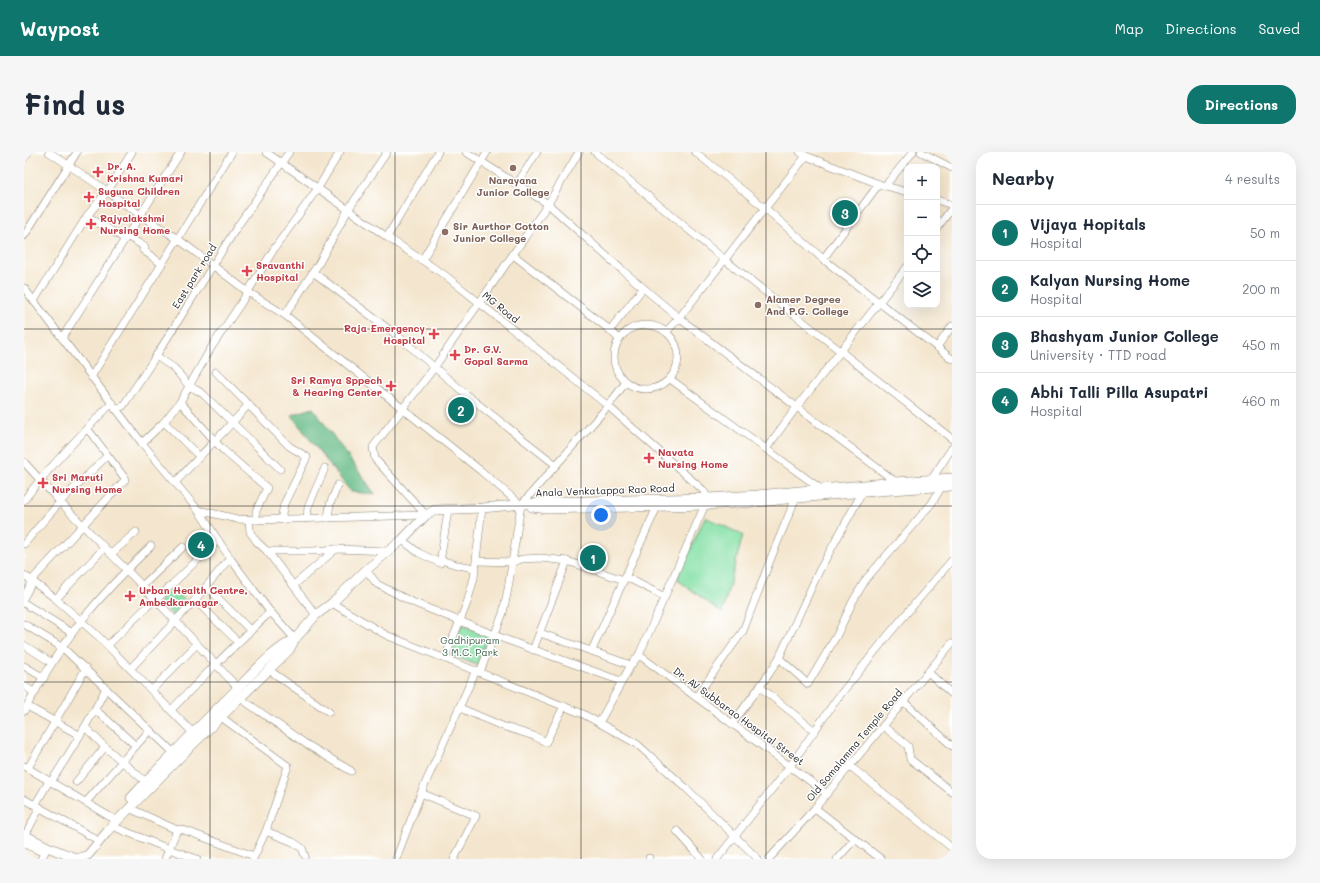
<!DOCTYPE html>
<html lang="en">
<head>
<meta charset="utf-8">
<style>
	:root { --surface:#fff; --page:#f6f6f7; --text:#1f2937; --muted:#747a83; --line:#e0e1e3; --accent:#0f766e }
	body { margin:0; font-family:Mali,sans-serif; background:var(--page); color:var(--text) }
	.controls { position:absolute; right:12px; top:12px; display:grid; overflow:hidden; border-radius:8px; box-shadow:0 4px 16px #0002 }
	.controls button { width:36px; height:36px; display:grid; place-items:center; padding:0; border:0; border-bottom:1px solid var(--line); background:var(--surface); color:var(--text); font:20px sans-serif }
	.you { position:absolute; left:577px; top:363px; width:14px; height:14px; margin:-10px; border:3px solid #fff; border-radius:50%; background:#1a73e8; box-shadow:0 0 0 6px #1a73e833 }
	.badge { display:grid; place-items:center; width:26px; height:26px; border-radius:50%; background:var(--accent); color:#fff; font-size:13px; font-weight:700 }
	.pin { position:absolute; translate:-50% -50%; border:2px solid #fff; box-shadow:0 1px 4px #0006 }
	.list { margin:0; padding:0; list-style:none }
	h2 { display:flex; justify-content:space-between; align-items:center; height:52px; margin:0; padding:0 16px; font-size:17px }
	h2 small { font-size:13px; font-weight:400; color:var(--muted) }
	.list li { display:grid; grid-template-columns:26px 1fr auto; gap:12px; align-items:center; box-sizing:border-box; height:56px; padding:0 16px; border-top:1px solid var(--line) }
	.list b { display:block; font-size:15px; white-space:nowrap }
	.list p { margin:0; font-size:13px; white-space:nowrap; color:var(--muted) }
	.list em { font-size:13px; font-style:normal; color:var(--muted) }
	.icon { flex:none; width:22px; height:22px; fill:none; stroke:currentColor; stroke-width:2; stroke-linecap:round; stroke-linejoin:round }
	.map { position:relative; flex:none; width:928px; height:707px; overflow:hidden; border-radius:16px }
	header { display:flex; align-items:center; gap:24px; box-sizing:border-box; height:56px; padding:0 20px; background:var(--accent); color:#fff }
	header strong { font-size:19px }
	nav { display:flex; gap:22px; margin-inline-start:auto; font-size:14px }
	.intro { display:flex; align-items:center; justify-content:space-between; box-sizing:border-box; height:96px; padding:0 24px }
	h1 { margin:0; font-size:28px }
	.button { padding:10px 18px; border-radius:16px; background:var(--accent); color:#fff; font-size:14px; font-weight:700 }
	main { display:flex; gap:24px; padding:0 24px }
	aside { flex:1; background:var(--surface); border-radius:16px; box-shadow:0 4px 16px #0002 }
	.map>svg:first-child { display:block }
	.green { fill:#85e0a6; stroke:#507e61 }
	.forest { fill:#6cbe8b; stroke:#446d54 }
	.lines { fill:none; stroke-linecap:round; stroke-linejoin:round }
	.minor-casing { stroke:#888175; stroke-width:8 }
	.major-casing { stroke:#888175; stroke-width:10 }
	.minor { stroke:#fff; stroke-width:7 }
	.major { stroke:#fff; stroke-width:9 }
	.grid { fill:none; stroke:#1c1c1c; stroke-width:1; stroke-opacity:0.55 }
	.education-dot { fill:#8d6e63; stroke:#fff; stroke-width:1.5 }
	.health-dot { fill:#e0444e; stroke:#fff; stroke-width:1.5 }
	.labels { text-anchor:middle; stroke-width:3; stroke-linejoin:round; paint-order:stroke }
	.health-label { font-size:10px; font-weight:bold; fill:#be3a42; stroke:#fff; text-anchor:start }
	.education-label { font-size:10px; font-weight:bold; fill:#785e54; stroke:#fff; text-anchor:start }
	.street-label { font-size:10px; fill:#1c1c1c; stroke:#fff }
	.park-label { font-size:10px; fill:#41614c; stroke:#fff }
</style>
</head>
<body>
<header>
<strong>Waypost</strong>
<nav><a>Map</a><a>Directions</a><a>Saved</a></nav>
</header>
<div class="intro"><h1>Find us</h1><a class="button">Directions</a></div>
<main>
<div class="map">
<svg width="928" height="707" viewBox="0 0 928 707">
	<rect width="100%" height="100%" fill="#fff"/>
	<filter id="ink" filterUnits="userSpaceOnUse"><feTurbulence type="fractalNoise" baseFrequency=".025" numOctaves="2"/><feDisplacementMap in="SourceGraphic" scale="8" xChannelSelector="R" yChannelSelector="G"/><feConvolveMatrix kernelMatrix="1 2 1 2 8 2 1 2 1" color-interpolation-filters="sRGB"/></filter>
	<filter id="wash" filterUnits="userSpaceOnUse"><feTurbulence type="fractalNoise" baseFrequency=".012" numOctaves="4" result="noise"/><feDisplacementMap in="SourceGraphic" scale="16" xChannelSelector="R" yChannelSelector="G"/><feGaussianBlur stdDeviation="0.9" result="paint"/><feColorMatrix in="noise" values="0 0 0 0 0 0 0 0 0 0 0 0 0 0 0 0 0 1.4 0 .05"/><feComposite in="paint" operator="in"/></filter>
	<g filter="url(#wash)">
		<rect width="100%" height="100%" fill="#f4e6ce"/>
		<g class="green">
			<polygon points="681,365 719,383 698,461 654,428 655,422"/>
			<polygon points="147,436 163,450 150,464 135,450"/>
			<polygon points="438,473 465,484 453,513 427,503"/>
		</g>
		<polygon class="forest" points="289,256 351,342 327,340 267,263"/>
	</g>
	<g filter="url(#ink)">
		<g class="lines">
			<defs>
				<g id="minor">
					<polyline points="25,0 83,39 116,63 154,87 224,140 261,163 457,319 497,353"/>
					<polyline points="242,0 363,85 422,124 584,254 679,338 684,346 615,503 607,513 575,571"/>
					<polyline points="442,0 524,52 597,117 655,166 872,330 872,333"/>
					<polyline points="571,0 701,108 928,287"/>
					<polyline points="671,0 741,56 799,107 928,207"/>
					<polyline points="776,0 782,4 855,32 883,40"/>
					<polyline points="897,0 928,16"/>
					<polyline points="0,6 4,0"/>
					<polyline points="493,32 513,0"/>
					<polyline points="861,34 889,0"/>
					<polyline points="913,48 928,53"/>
					<polyline points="63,64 101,87 157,0"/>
					<polyline points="913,76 928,56"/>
					<polyline points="0,84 53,0"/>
					<polyline points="103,84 121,95 119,98 138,112"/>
					<polyline points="363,85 414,0"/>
					<polyline points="488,102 586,178 595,187"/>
					<polyline points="799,107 855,32"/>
					<polyline points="398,108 463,0"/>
					<polyline points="289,120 375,185 450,249 532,313"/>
					<polyline points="0,136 118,291 174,358 206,406 244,457 271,487"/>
					<polyline points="10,149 63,64 85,37 108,0"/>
					<polyline points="261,163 295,111 324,58 363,0"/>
					<circle cx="622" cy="205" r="32"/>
					<polyline points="586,178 619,136"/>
					<polyline points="642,180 655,166 782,4"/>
					<polyline points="38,186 101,87"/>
					<polyline points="913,195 928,174"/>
					<polyline points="132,204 150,216 165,234 171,237 179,242 256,317"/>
					<polyline points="192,220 265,294 283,305 260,352 257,368"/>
					<polyline points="67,225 208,0"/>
					<polyline points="646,227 797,337"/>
					<polyline points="156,250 199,298 243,336 232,359 232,368"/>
					<polyline points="91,257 99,254 132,204 213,75 265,0"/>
					<polyline points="140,270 175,304"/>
					<polyline points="118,291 140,270 156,250 187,196 217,151 250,97 294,36 316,0"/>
					<polyline points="742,297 772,256 883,115"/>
					<polyline points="0,310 36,350 131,447 214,536"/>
					<polyline points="907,328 928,296"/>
					<path d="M 151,331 C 175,304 202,279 225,252"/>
					<path d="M 0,348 C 27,313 57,282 88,251"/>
					<polyline points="174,358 213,367 232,368 402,363"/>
					<polyline points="402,363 351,307 349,295 410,216 524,52 555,0"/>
					<polyline points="304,366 306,352 314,333"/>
					<polyline points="225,367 226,380 233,390 243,399 292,463"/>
					<polyline points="283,367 284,355 301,316"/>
					<polyline points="378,388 395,401 416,411 424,358"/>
					<polyline points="0,392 36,350 83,304"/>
					<polyline points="243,399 289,399 312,397 365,399"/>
					<polyline points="87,402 112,380"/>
					<polyline points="417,408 433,413 452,416"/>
					<polyline points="453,409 489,410 498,407 517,406 543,409 600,428"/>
					<polyline points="342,418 353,432 388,450 483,488 597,529"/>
					<polyline points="0,423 32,447 74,484 169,581"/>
					<polyline points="602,425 641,445"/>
					<polyline points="270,433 312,397"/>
					<polyline points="118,434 159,395"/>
					<polyline points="183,435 227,479"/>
					<polyline points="0,445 7,432 7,429 101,328 100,325 63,276"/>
					<polyline points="32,447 80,396"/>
					<polyline points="132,448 194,388"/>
					<polyline points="171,448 215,491"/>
					<polyline points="0,451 48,481"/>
					<polyline points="308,451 362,483 559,562 613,592 661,635 734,707"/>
					<polyline points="0,472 39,496 150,601"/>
					<polyline points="516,481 607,513"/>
					<polyline points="0,493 28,511"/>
					<polyline points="84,493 131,447"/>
					<polyline points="509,498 543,409"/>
					<polyline points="568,498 633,355"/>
					<polyline points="615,503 802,641"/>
					<polyline points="421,506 443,451 450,426 458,356"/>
					<polyline points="755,506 784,532 813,483 829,449 842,427 908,351 918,334"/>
					<polyline points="0,514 20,526"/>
					<polyline points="107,516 171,448 206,406"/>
					<polyline points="245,518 305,560"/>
					<polyline points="456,520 479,461 484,437 497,353 584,254 602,230"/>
					<polyline points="904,520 928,542"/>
					<polyline points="0,534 11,541"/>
					<polyline points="736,535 791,579"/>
					<polyline points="128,538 173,492"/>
					<polyline points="672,545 719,479 749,401 773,343"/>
					<polyline points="216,546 282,592 327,619"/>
					<polyline points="879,549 928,594"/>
					<polyline points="3,554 55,583"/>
					<polyline points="436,556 478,574 510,584 522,590 540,554"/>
					<polyline points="71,558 80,565 112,594"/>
					<polyline points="147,558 192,512 246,460"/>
					<path d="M 0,559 C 17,528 36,496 58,468 C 79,442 103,417 127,394"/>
					<polyline points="197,565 264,614 242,679 229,707"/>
					<polyline points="708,572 745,522 755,506 795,419 838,341"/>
					<polyline points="859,574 884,594 886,607 928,640"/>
					<polyline points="61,575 81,595 122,630"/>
					<polyline points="0,614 88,666"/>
					<polyline points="826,614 928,696"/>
					<polyline points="4,616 62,516"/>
					<polyline points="52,630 81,595"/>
					<polyline points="397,641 452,664 430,707"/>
					<polyline points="0,647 70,686"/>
					<polyline points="62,650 126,578"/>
					<path d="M 11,653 L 24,631 L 27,630 C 47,599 66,568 82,536"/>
					<polyline points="105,656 153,678 157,677 230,704"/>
					<polyline points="791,656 857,707"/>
					<polyline points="88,674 145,697 141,707"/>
					<polyline points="153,678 145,697 173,707"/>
					<polyline points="242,679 269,690 278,696 281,704"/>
					<polyline points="653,679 678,707"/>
					<polyline points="1,684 16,655"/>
					<polyline points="625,706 625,707"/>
					<polyline points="17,707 21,700"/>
					<polyline points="372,707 397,641 452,518"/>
					<polyline points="693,707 766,614 812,548 865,482 928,408"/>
					<polyline points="745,707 791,656 928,491"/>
					<polyline points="813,707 831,687"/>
				</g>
				<g id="major">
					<path d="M 508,355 L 524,357 C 593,355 663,355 732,350 C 746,349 760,347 774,346 C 825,341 877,337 928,334"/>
					<path d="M 107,646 C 142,608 177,572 213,537 C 231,519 248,499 271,487"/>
					<polyline points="0,683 26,696 54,707"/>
					<polyline points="0,690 18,699"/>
					<polyline points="53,707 64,703 88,674 156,605 265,498 271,487 292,463 308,451 342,418 378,388 402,363 411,358 458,356 523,350 684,346 733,343 872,330 928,326"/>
				</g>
			</defs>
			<use href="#minor" class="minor-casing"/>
			<use href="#major" class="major-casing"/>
			<use href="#minor" class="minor"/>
			<use href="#major" class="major"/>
		</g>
	</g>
	<path class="grid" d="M 186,0 L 186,707M 371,0 L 371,707M 557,0 L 557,707M 742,0 L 742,707M 0,177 L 928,177M 0,354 L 928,354M 0,530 L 928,530"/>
	<g class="education-dot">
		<circle cx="489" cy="16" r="4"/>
		<circle cx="421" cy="80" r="4"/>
		<circle cx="734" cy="153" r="4"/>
	</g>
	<g class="health-dot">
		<path d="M72 14h4v4h4v4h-4v4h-4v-4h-4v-4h4z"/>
		<path d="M63 39h4v4h4v4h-4v4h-4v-4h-4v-4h4z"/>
		<path d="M65 66h4v4h4v4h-4v4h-4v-4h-4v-4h4z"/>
		<path d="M221 113h4v4h4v4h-4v4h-4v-4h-4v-4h4z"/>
		<path d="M408 176h4v4h4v4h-4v4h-4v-4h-4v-4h4z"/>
		<path d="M429 197h4v4h4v4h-4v4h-4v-4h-4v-4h4z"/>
		<path d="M365 228h4v4h4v4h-4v4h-4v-4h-4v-4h4z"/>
		<path d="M623 300h4v4h4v4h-4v4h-4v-4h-4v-4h4z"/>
		<path d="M17 325h4v4h4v4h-4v4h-4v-4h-4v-4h4z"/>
		<path d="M104 438h4v4h4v4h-4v4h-4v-4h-4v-4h4z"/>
	</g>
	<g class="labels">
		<g class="health-label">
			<text x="83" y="18">Dr. A.<tspan x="83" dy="12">Krishna Kumari</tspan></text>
			<text x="74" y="43">Suguna Children<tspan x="74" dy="12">Hospital</tspan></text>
			<text x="76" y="70">Rajyalakshmi<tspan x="76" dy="12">Nursing Home</tspan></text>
			<text x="232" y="117">Sravanthi<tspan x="232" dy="12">Hospital</tspan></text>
			<text x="401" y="180" text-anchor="end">Raja Emergency<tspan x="401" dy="12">Hospital</tspan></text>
			<text x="440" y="201">Dr. G.V.<tspan x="440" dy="12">Gopal Sarma</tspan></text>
			<text x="358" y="232" text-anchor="end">Sri Ramya Sppech<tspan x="358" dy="12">&amp; Hearing Center</tspan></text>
			<text x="634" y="304">Navata<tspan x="634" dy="12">Nursing Home</tspan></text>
			<text x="28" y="329">Sri Maruti<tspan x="28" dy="12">Nursing Home</tspan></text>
			<text x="115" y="442">Urban Health Centre,<tspan x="115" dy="12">Ambedkarnagar</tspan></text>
		</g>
		<g class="education-label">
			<text x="489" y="32" text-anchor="middle">Narayana<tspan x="489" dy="12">Junior College</tspan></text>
			<text x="429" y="78">Sir Aurthor Cotton<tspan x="429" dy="12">Junior College</tspan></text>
			<text x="742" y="151">Alamer Degree<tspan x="742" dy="12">And P.G. College</tspan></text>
		</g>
		<g class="street-label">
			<text transform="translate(170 124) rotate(-58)" y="4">East park road</text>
			<text transform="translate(477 155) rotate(39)" y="4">MG Road</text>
			<text transform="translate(581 338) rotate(-2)" y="4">Anala Venkatappa Rao Road</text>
			<text transform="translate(715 564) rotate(36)" y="4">Dr. AV Subbarao Hospital Street</text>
			<text transform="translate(830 593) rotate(-50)" y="4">Old Somalamma Temple Road</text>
		</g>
		<g class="park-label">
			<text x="446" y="492">Gadhipuram<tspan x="446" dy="12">3 M.C. Park</tspan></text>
		</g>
	</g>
</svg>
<div class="controls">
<button>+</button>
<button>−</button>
<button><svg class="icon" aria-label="locate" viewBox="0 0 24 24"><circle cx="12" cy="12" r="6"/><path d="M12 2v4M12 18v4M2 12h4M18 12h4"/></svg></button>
<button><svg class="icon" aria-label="layers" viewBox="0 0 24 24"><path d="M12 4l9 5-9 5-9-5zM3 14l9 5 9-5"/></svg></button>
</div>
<div class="you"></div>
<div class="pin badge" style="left:569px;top:406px">1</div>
<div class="pin badge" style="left:437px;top:258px">2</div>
<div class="pin badge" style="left:821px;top:61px">3</div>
<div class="pin badge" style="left:177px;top:393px">4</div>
</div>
<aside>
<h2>Nearby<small>4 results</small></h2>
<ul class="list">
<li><span class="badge">1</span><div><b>Vijaya Hopitals</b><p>Hospital</p></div><em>50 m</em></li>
<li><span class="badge">2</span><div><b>Kalyan Nursing Home</b><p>Hospital</p></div><em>200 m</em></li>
<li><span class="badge">3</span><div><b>Bhashyam Junior College</b><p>University · TTD road</p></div><em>450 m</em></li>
<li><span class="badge">4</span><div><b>Abhi Talli Pilla Asupatri</b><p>Hospital</p></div><em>460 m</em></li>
</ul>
</aside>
</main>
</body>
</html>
